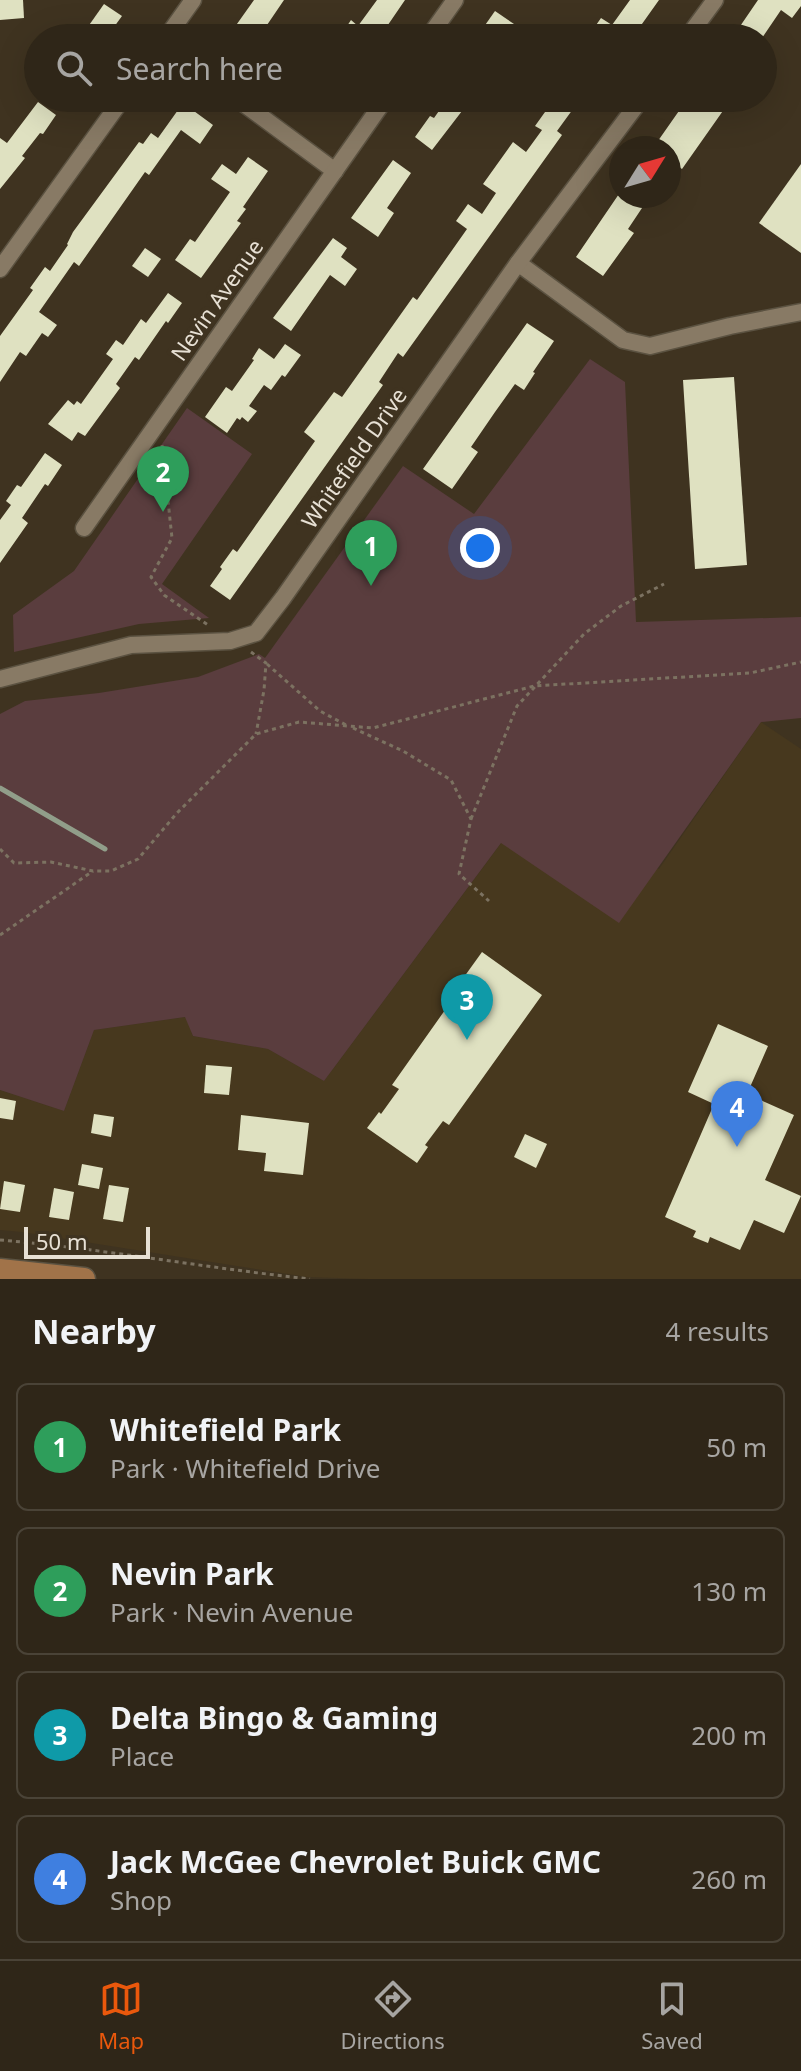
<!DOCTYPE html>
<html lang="en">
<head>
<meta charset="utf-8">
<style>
	:root { --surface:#2f2618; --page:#372e21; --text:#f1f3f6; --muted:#a7a5a2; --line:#4a4337; --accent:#ea580c }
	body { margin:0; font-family:"Noto Sans",sans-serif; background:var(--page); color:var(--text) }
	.compass { position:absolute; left:609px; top:136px; width:72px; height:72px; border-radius:50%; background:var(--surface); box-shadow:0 8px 32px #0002; rotate:53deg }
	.scale { position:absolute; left:24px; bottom:20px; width:126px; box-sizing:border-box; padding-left:8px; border:4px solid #e7e0d4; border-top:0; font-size:22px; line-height:28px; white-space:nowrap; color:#e7e0d4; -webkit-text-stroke:6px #3f3320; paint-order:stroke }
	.you { position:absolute; left:480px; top:548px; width:28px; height:28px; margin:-20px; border:6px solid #fff; border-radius:50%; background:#1a73e8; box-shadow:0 0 0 12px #1a73e833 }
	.badge { display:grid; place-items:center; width:52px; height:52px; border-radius:50%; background:var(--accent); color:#fff; font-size:26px; font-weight:700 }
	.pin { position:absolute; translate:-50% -66px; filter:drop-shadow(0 2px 4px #0008) }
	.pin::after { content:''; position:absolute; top:42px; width:28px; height:24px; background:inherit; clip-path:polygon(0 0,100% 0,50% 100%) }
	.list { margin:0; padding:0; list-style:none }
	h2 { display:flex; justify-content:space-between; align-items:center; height:104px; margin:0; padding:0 32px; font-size:34px }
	h2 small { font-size:26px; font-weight:400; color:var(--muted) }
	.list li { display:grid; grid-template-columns:52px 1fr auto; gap:24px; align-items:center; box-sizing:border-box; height:128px; margin:0 16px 16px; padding:0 16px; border:2px solid var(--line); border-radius:12px }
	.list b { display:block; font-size:30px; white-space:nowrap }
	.list p { margin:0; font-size:26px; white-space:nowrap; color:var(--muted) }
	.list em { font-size:26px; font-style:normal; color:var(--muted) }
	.icon { flex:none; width:44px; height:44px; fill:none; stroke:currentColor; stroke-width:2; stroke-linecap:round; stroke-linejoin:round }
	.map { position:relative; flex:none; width:801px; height:1279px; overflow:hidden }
	.search { position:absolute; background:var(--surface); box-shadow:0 8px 32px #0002; left:24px; right:24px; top:24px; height:88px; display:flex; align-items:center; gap:20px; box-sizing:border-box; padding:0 28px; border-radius:44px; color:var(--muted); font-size:30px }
	.sheet { height:680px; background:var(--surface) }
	nav { display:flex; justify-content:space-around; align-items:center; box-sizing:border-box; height:112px; border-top:2px solid var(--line); background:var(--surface); font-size:22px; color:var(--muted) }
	nav a { display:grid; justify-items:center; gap:4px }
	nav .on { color:var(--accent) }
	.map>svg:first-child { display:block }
	.built { fill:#47381e }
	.green { fill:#5a3d3e }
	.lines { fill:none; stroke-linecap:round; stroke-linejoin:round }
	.stream { stroke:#919e8a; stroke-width:5 }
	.building { fill:#dfe1c1 }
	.minor-casing { stroke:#5b5241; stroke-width:19 }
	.secondary-casing { stroke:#5b5241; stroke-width:25 }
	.path { stroke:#7c7261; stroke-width:3; stroke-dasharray:4 4; stroke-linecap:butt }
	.minor { stroke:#887a65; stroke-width:16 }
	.secondary { stroke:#a17349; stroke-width:22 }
	.labels { text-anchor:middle; stroke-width:8; stroke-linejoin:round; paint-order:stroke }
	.street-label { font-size:22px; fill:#e7e0d4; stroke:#3f3320 }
</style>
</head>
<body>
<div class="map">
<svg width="801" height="1279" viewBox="0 0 801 1279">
	<rect width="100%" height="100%" fill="#3f3320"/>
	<polygon class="built" points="761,722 801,749 801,1279 368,1279 307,1277 22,1232 0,1230 0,1090 64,1111 94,1030 186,1017 193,1036 268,1049 324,1081 502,842 659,869"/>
	<g class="green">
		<polygon points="590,359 625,382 636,622 801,617 801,718 761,722 619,923 501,843 324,1081 268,1049 193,1036 185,1017 94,1030 64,1111 0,1090 0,714 25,701 99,693 198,677 259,654 265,658 403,466 474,514"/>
		<polygon points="187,408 252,454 162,584 209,618 139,624 14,652 13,615 74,571"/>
	</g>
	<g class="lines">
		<polyline class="stream" points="0,788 105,849"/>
	</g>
	<g class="building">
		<polygon points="0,0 23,0 24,18 0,20"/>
		<polygon points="254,0 284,0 267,25 286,38 227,38"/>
		<polygon points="377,0 405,0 379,38 339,38 351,20 358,26"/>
		<polygon points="630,0 659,0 632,38 587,38 601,18 612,25"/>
		<polygon points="758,0 801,0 801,6 792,18 781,10 762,38 732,38"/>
		<polygon points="104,4 122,16 106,38 80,38"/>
		<polygon points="495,11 514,24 504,38 476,38"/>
		<polygon points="448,98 468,98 460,110 462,111 432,150 415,137 430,116 434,118"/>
		<polygon points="555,98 581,98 557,131 562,135 403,357 398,353 379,382 383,385 230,600 210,586 222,569 220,567 233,549 237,552 315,441 304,432 334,392 342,397 413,297 417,300 467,229 456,221 468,204 482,214 496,193 483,184 513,142 526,152 542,130 535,126"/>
		<polygon points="688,98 732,98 682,169 669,160 669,148 653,148"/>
		<polygon points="38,102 56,115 43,134 40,133 22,156 25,158 0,189 0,138 7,143"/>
		<polygon points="183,103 213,125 200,144 181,130 149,175 145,172 79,266 74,262 39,312 57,325 48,337 42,333 26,356 20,352 0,382 0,336 33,290 30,288 45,267 50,271 68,245 67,244 73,232 139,142 143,144 151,133 158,138"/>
		<polygon points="248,157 268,171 243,207 246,209 237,221 241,223 201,278 175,260 190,239 195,242 230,192 211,179 222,164 236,174"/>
		<polygon points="393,160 411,173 387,208 394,213 378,237 351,218"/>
		<polygon points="801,164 801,253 759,223"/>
		<polygon points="621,191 621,196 650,196 628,229 634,233 603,276 576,257"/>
		<polygon points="333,238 347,248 341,257 357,269 345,286 330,275 291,331 273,318"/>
		<polygon points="145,248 161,259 148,277 132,266"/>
		<polygon points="168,293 182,303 168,323 166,321 139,360 135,357 116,384 120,388 85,436 78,432 72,441 48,424 68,400 74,405 77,401 81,404 113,359 106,354 116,340 123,345 141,319 146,323"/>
		<polygon points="527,323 554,341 533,372 535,373 524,390 515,384 495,412 471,447 478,452 452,489 423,469"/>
		<polygon points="285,344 301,355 285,377 282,375 271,390 264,385 249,406 257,411 248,422 242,417 240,420 237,418 227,433 205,417 226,387 232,391 254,360 252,359 259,348 274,359"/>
		<polygon points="734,377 747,565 695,569 683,380"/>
		<polygon points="45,453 62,465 48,486 45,484 22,518 28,523 0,563 0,520 11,505 6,501 17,485 21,487"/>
		<polygon points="482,952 542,995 449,1125 443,1121 425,1145 428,1147 417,1163 367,1128 379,1112 381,1114 399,1089 392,1085 462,986 459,984"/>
		<polygon points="718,1024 768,1046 747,1094 794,1115 765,1180 801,1196 784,1233 754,1220 740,1250 710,1237 708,1243 693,1237 696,1231 665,1217 714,1104 688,1092"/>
		<polygon points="206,1065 232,1067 229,1095 204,1093"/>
		<polygon points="0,1098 16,1101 13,1120 0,1118"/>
		<polygon points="94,1114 114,1117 111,1137 91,1133"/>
		<polygon points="241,1115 309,1123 303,1175 264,1171 266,1153 238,1150"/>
		<polygon points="525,1134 547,1144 536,1168 514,1157"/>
		<polygon points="82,1164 103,1168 99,1189 78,1185"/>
		<polygon points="4,1181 25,1185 20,1212 0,1209"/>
		<polygon points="109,1185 129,1188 123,1222 103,1219"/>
		<polygon points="54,1188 74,1192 69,1220 49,1217"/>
	</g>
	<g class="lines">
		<defs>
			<g id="minor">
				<polyline points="166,38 193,0"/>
				<polyline points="428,38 455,0"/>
				<polyline points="687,38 715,0"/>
				<polyline points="236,98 335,171"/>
				<polyline points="518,263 623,340 650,346 730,326 801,312"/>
				<polyline points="0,269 123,98"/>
				<polyline points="84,528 386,98"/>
				<polyline points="0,679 131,645 230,641 256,633 283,598 518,263 642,98"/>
			</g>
			<polyline id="secondary" points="0,1270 84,1279"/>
		</defs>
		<use href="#minor" class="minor-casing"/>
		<use href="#secondary" class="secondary-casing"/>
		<g class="path">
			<polyline points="162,445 172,538 151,577 164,595 208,625"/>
			<polyline points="251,652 266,663 264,690 256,734"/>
			<polyline points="267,664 320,711 346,725"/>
			<polyline points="353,728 403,751 451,780 471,819 459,874 489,901"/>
			<polyline points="471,819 517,706 584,634 621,606 664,584"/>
			<polyline points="0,849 14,863 51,862 93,871 111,871 138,859 177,813 256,734 299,722 373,728 534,686 750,673 801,662"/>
			<polyline points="0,935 93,871"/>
			<path d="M 0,1240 C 104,1249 206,1268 310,1279"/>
		</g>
		<use href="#minor" class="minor"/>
		<use href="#secondary" class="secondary"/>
	</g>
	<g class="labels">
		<g class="street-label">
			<text transform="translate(217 300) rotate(-55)" y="8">Nevin Avenue</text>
			<text transform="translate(354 458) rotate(-55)" y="8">Whitefield Drive</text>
		</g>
	</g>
</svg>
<svg class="compass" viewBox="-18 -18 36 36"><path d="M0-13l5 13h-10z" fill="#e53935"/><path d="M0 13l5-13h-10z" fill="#a7a5a2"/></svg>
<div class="scale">50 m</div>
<div class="you"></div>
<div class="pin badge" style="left:371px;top:586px;background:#2e9e5b">1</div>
<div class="pin badge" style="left:163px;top:512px;background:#2e9e5b">2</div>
<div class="pin badge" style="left:467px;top:1040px;background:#0f9aa8">3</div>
<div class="pin badge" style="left:737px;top:1147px;background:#3f7fe0">4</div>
<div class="search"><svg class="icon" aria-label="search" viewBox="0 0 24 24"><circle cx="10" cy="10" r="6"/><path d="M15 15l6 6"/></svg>Search here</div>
</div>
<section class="sheet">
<h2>Nearby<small>4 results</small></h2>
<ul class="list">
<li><span class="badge" style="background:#2e9e5b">1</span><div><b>Whitefield Park</b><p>Park · Whitefield Drive</p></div><em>50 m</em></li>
<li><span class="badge" style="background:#2e9e5b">2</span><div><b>Nevin Park</b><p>Park · Nevin Avenue</p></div><em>130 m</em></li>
<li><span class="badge" style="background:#0f9aa8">3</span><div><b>Delta Bingo &amp; Gaming</b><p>Place</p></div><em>200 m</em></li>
<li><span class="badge" style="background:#3f7fe0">4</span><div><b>Jack McGee Chevrolet Buick GMC</b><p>Shop</p></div><em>260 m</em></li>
</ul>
</section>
<nav>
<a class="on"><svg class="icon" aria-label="map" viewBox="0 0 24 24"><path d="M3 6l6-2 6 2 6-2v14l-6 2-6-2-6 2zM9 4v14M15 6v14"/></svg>Map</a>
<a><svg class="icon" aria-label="directions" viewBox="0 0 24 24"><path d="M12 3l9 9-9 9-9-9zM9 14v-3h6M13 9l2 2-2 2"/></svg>Directions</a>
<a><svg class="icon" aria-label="saved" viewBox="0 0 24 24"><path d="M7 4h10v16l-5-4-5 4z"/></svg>Saved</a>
</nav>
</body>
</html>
